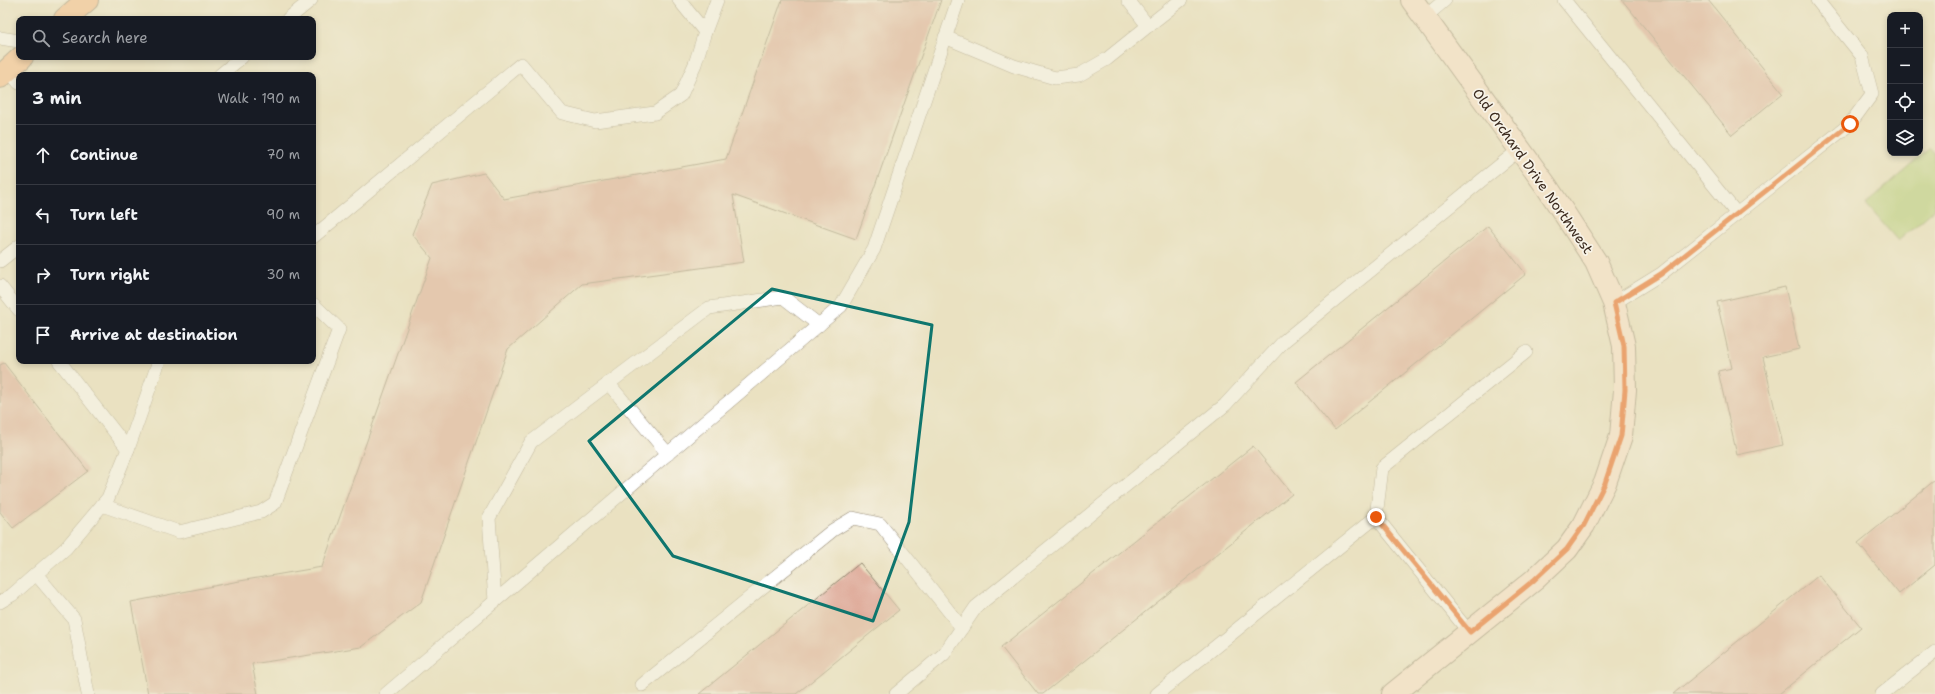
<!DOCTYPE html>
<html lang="en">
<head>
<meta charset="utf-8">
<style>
	:root { --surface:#171b24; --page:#20242c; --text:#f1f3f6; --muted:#9ea1a6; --line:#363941 }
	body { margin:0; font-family:"Shantell Sans",sans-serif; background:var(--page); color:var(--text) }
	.controls { position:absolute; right:12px; top:12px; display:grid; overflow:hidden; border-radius:8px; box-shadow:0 2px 6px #0003 }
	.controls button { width:36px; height:36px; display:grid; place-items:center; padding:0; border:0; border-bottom:1px solid var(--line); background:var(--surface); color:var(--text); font:20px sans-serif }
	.stop { position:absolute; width:12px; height:12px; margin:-9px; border:3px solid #ea580c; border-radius:50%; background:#fff }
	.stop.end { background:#ea580c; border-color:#fff; box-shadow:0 1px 4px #0008 }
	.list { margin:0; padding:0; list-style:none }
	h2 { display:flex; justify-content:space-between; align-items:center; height:52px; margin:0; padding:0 16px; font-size:17px }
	h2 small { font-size:13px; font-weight:400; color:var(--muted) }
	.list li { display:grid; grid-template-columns:26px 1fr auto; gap:12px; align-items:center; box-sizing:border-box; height:60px; padding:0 16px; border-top:1px solid var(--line) }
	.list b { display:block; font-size:15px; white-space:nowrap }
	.list em { font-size:13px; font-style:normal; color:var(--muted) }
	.icon { flex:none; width:22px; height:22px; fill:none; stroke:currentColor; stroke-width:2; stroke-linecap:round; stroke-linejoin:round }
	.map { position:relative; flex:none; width:1935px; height:694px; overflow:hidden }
	.search { position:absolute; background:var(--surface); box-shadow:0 2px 6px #0003; left:16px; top:16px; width:300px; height:44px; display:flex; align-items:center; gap:10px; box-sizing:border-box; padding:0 14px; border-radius:8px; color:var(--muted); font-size:15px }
	.panel { position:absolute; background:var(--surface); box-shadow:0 2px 6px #0003; left:16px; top:72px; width:300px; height:292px; border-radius:8px }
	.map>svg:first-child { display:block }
	.green { fill:#b0cd74; stroke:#767c49 }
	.building { fill:#dea998 }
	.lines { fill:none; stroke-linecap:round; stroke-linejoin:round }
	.lane-casing { stroke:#928670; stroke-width:14 }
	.secondary-casing { stroke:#928670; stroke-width:24 }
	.highway-casing { stroke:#928670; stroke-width:24 }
	.lane { stroke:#fff; stroke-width:13 }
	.secondary { stroke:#fde4d1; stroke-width:22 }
	.highway { stroke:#fabc8b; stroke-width:22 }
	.route { stroke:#ea580c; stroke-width:5 }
	.marked { fill:none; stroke:#0f766e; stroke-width:3; stroke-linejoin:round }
	.labels { text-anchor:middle; stroke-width:3.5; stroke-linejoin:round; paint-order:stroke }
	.street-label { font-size:14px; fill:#3b2a1e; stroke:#f7f3e8 }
</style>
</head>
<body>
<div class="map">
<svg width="1935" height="694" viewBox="0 0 1935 694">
	<rect width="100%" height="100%" fill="#f7f3e8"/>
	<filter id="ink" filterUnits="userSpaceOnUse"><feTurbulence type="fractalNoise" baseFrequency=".025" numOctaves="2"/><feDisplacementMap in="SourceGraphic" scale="8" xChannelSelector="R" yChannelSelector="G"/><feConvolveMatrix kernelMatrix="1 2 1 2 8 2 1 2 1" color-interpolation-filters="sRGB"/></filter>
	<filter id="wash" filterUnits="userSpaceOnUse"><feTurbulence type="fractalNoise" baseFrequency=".012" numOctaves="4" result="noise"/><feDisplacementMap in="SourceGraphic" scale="16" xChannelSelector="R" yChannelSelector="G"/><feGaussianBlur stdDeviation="0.9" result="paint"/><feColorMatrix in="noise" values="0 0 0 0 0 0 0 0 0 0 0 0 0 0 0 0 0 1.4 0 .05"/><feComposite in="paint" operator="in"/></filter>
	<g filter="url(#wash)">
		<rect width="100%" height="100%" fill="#eae1c1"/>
		<polygon class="green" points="1930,148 1935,154 1935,209 1898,241 1866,204"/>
		<g id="blocks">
			<g class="building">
				<polygon points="782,0 941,0 856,239 733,195 744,262 582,284 508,349 421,602 361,647 252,664 258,694 148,694 131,602 234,582 322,567 432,258 412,234 432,185 484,173 504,199 726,159"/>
				<polygon points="1622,0 1708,0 1783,93 1732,135"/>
				<polygon points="1488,226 1526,274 1335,430 1296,382"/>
				<polygon points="1785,287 1799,349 1763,357 1783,445 1737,455 1718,371 1732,368 1717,302"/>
				<polygon points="4,363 88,471 13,528 0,512 0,365"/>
				<polygon points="1253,446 1292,494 1043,694 1038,694 1001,647"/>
				<polygon points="1935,480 1935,565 1899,594 1858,543"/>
				<polygon points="860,563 899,610 796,694 699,694"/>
				<polygon points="1819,575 1861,627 1779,694 1673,694"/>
			</g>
		</g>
	</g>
	<g filter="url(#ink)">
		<use href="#blocks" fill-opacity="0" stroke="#928670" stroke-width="1"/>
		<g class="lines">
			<defs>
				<g id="lane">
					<polyline points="1128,0 1148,26 1181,0"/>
					<polyline points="1564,0 1737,214"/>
					<polyline points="1425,17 1445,0"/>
					<polyline points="288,19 311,0"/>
					<polyline points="705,32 717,0"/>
					<polyline points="945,37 1014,66 1055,78 1079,75 1107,59 1148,26"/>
					<polyline points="0,38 19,41"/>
					<polyline points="8,70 19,83"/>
					<polyline points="220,75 242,57"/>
					<polyline points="313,237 521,64 562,113 595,121 655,113 681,95 695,64 705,32 679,0"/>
					<polyline points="0,261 19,246"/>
					<polyline points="0,286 19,310"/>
					<polyline points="1614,303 1661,274 1850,124 1872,94 1862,56 1817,0"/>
					<polyline points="59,361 128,449"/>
					<polyline points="608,383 668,454"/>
					<polyline points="102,505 179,532 261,512 275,503 339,329 313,304"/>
					<polyline points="1376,517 1382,468 1526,352"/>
					<polyline points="36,574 74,619 88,694"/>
					<polyline points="495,601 489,518 531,442 709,308 783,297 819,325"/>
					<polyline points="0,602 12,595 66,548 108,498 128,449 159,361"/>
					<polyline points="642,685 833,530 853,518 880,524 962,628"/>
					<polyline points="386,694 841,306 874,249 958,0"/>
					<polyline points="896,694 944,654 976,607 1225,405 1284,341 1520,149"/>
					<polyline points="1157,694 1376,517 1469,632"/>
					<polyline points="1882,694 1935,652"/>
				</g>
				<polyline id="secondary" points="1393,694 1534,580 1567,549 1584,525 1605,483 1621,436 1625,390 1624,346 1614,303 1596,262 1547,187 1412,0"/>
				<g id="highway">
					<polyline points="65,19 87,0"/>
					<polyline points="0,77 22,57"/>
				</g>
			</defs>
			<use href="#lane" class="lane-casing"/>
			<use href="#secondary" class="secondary-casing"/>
			<use href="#highway" class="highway-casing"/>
			<use href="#lane" class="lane"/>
			<use href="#secondary" class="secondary"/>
			<use href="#highway" class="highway"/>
		</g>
	</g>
	<g class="lines" filter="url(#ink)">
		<polyline class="route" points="1376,517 1470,632 1534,580 1567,549 1584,525 1605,483 1621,436 1625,390 1624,346 1614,303 1661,274 1850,124"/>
	</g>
	<path d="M0 0H1935V694H0ZM 772,289 L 932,325 L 909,522 L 873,621 L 673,556 L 589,441 Z" fill="#eae1c1" fill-opacity=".55" fill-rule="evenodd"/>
	<path class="marked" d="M 772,289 L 932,325 L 909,522 L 873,621 L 673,556 L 589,441 Z"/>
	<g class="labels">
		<g class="street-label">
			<text transform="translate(1533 171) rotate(55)" y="5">Old Orchard Drive Northwest</text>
		</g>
	</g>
</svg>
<div class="controls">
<button>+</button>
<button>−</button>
<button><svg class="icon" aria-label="locate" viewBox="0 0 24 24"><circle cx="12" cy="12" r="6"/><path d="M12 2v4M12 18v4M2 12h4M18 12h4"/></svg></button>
<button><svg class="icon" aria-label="layers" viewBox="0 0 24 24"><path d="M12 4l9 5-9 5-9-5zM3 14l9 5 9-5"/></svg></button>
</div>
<div class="stop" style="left:1850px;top:124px"></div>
<div class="stop end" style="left:1376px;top:517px"></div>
<div class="search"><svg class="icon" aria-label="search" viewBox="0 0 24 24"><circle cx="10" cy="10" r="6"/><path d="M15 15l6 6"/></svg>Search here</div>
<section class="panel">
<h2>3 min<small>Walk · 190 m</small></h2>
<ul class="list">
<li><svg class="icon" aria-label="ahead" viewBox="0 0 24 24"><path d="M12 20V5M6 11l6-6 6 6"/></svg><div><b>Continue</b></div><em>70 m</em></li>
<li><svg class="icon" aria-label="left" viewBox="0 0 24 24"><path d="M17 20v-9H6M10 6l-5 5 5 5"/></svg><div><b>Turn left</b></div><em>90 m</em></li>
<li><svg class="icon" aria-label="right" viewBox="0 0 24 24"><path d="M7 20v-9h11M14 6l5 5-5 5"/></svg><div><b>Turn right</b></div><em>30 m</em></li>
<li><svg class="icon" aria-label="arrive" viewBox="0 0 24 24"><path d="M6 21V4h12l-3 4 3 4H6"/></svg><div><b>Arrive at destination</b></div></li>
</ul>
</section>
</div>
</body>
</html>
